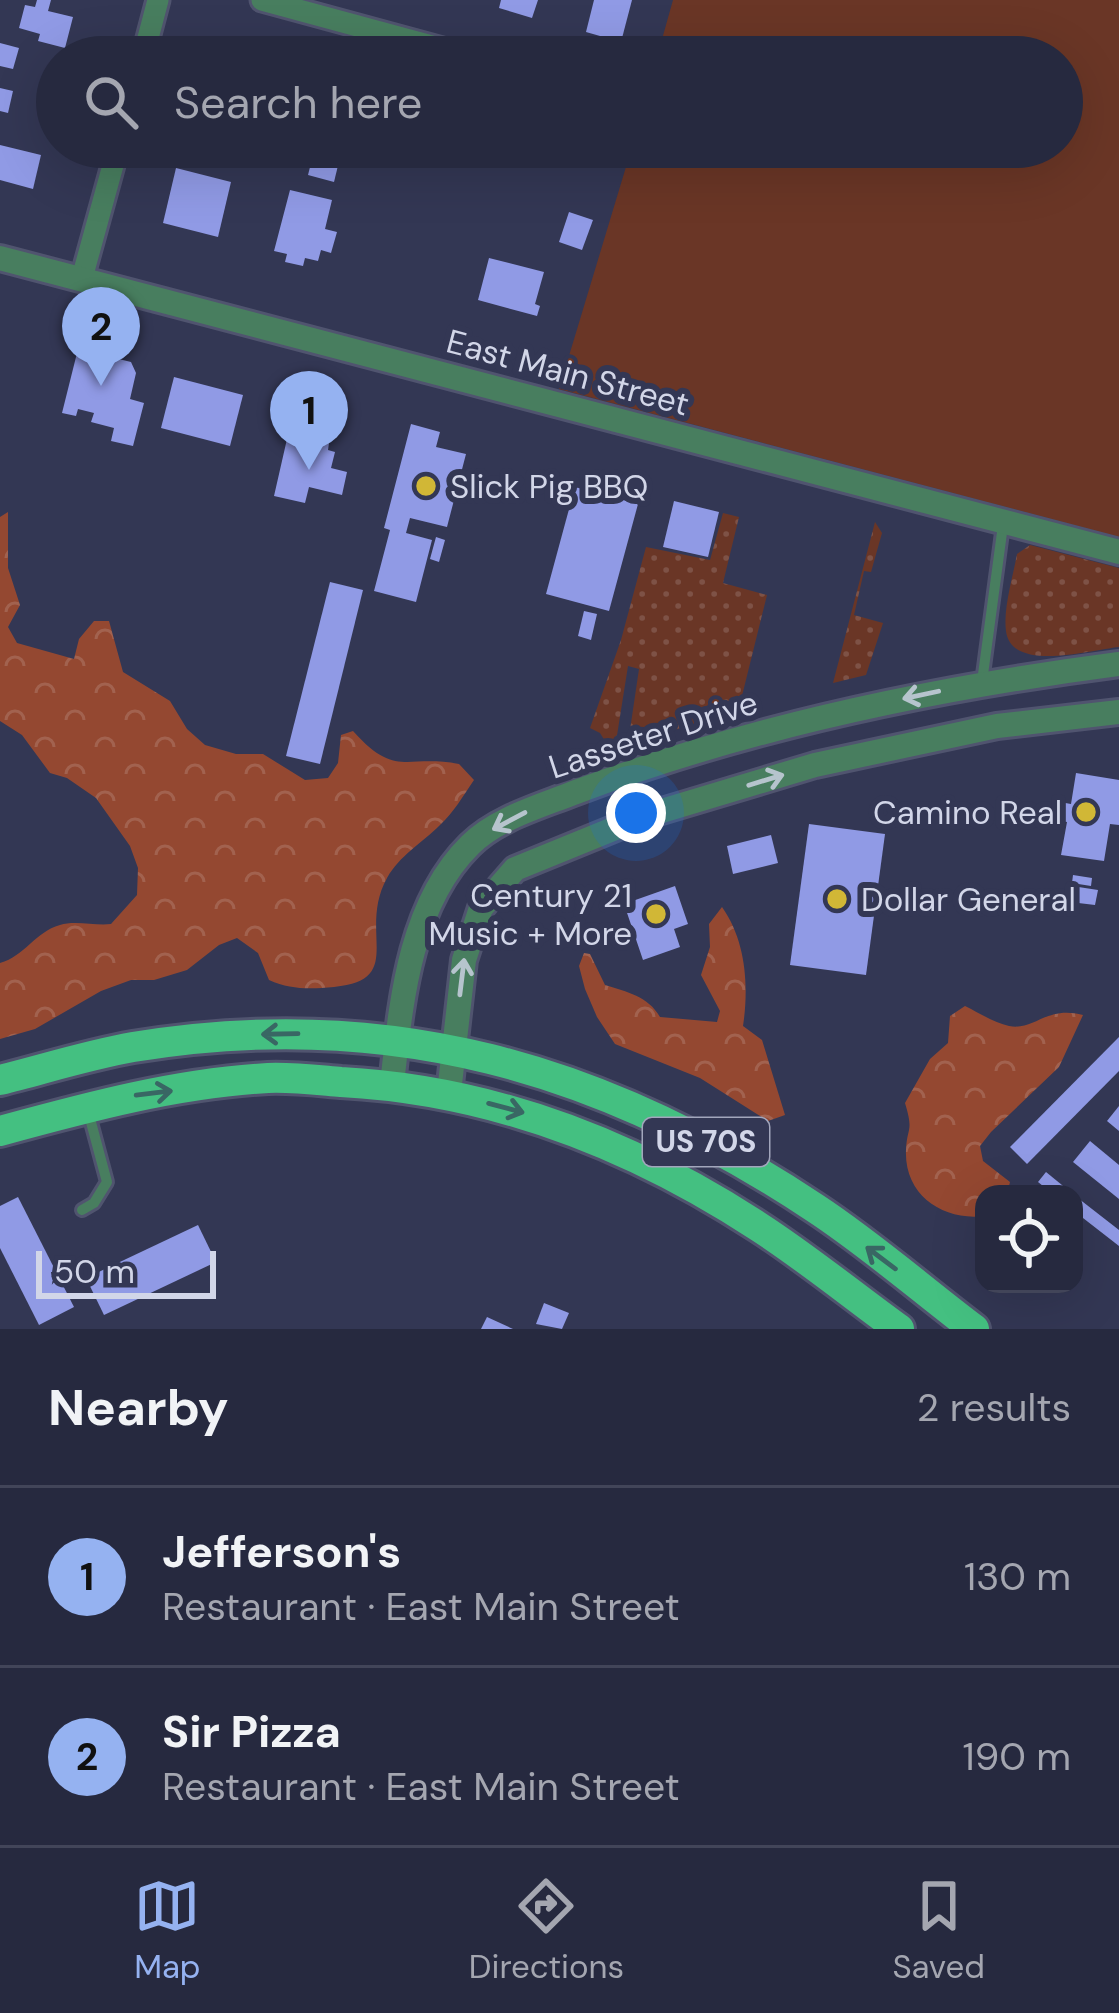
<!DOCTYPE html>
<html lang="en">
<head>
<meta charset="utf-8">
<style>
	:root { --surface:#26293f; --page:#32354a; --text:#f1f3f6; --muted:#a4a6b0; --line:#424559; --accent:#95b2f1 }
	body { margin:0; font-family:"DM Sans",sans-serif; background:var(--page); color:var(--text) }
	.controls { position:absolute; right:36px; bottom:36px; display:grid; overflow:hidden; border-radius:24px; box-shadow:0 12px 48px #0002 }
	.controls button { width:108px; height:108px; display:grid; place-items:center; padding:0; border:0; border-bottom:3px solid var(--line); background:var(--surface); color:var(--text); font:60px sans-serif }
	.scale { position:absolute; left:36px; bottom:30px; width:180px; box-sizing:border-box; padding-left:12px; border:6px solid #d2d6e8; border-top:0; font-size:33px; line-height:42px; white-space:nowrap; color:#d2d6e8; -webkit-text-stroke:9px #333754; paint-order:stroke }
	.you { position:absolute; left:636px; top:813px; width:42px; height:42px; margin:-30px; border:9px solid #fff; border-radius:50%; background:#1a73e8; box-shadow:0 0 0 18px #1a73e833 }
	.badge { display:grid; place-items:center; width:78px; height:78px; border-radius:50%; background:var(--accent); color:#111; font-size:39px; font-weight:700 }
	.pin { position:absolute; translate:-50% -99px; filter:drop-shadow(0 3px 6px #0008) }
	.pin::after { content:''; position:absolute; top:63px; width:42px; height:36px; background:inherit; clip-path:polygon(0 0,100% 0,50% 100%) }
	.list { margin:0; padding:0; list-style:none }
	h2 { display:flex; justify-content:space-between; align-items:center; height:156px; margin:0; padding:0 48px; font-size:51px }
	h2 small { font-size:39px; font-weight:400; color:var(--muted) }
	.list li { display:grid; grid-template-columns:78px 1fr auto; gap:36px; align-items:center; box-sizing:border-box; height:180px; padding:0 48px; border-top:3px solid var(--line) }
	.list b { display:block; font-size:45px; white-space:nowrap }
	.list p { margin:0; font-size:39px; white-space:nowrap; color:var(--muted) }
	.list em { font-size:39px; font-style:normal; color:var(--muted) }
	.icon { flex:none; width:66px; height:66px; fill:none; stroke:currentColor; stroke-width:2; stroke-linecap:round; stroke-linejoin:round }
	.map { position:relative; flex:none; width:1119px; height:1329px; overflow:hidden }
	.search { position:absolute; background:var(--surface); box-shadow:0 12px 48px #0002; left:36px; right:36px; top:36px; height:132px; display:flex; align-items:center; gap:30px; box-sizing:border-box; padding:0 42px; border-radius:66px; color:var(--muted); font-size:45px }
	.sheet { height:516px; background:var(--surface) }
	nav { display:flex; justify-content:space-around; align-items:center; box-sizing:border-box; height:168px; border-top:3px solid var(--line); background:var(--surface); font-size:33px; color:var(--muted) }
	nav a { display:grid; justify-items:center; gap:6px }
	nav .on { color:var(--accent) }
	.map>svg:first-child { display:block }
	.grass { fill:url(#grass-dots) }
	.forest { fill:url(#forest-crowns) }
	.green { fill:#6a3626 }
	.building { fill:#909ae5 }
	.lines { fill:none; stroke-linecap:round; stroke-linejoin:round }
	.service-casing { stroke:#50546f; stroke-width:16 }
	.minor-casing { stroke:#50546f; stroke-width:27 }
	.tertiary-casing { stroke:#50546f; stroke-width:30 }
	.primary-casing { stroke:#50546f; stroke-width:36 }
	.service { stroke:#487e5f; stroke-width:10 }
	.minor { stroke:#487e5f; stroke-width:21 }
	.tertiary { stroke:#487e5f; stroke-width:24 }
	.primary { stroke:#44c081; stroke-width:30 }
	.oneway { stroke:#b6c4cd }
	.oneway2 { stroke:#396764 }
	.poi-dot { fill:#d1b736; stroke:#333754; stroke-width:4.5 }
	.labels { text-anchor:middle; stroke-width:12; stroke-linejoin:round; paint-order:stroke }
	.shield { fill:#333754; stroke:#a2a6bc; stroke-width:3 }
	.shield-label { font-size:30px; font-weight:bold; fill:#d2d6e8 }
	.street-label { font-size:33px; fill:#d2d6e8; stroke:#333754 }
	.poi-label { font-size:33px; fill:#d2d6e8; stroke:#333754; text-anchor:start }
</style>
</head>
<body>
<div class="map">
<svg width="1119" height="1329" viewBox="0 0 1119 1329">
	<defs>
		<pattern id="grass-dots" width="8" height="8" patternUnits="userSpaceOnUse" patternTransform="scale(3)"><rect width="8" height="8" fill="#6a3626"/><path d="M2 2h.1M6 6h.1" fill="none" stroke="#7e5246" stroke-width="1.8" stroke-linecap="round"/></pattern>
		<pattern id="forest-crowns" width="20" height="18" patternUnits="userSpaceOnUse" patternTransform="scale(3)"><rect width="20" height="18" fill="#944831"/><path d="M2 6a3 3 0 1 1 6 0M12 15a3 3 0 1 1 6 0" fill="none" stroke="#a2624f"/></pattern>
	</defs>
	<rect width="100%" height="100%" fill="#333754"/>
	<g class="grass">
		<polygon points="723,513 739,517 723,583 767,595 739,708 637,743 630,730 639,669 628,666 615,748 610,749 600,733 590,728 621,640 646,547 710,560"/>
		<polygon points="875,522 882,533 871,572 864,571 854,615 883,623 866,675 833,683"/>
		<path d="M 1030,545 L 1119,568 L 1119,647 C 1091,650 1011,673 1006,631 C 1003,608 1013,577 1017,554 Z"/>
	</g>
	<g class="forest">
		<path d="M 8,512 L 8,568 L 20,605 L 8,627 L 17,643 L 74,659 L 79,639 L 94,621 L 109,621 L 123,672 L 170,701 L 187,729 L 205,745 L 236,754 L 263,754 L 305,780 L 328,778 L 338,763 L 341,735 L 353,731 C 396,779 405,754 459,764 L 474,780 C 463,796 454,812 440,825 C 421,844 400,855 387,878 C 357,932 407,980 334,987 C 311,989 291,990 269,980 L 258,953 L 237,938 L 219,945 L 187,970 L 154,980 L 131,980 L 101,991 L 35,1029 L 0,1039 L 0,963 C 25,956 35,932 60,925 C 75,920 95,926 111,924 L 137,895 L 138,868 L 130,846 L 96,798 L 67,778 L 50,773 L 22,735 L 0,721 L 0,517 Z"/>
		<path d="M 722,907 C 746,941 749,986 743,1026 L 762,1040 L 785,1115 L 768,1121 L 700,1078 L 615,1044 L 597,1017 L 585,989 L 579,966 L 584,953 L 590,954 L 605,985 C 627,992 648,996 660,1017 L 717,1022 L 720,1011 L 701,975 L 710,947 L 709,924 Z"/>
		<path d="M 965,1006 C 979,1013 995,1023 1009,1026 C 1035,1031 1046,1005 1083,1015 L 1059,1067 L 991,1132 L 980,1146 L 983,1161 L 1010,1182 L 1007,1194 L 984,1194 L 984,1216 C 944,1221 904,1196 906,1150 C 907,1126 914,1133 905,1103 L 930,1059 L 948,1043 L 950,1016 Z"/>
	</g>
	<polygon class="green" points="673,0 1119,0 1119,537 559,389 632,147 1062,147 1062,57 657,57"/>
	<g class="building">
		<polygon points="37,0 51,0 48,11 73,17 65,48 38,41 40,34 19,28 25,5 35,7"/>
		<polygon points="501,0 538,0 532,18 499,8"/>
		<polygon points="594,0 632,0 621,42 586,32"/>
		<polygon points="0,43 19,48 13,69 0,66"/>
		<polygon points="0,88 13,91 8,113 0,111"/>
		<polygon points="0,145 41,155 33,189 0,180"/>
		<polygon points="315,147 342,149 334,182 308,175"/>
		<polygon points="176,168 231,182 218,237 163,223"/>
		<polygon points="290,190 332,200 325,229 337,232 331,253 321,250 318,261 305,258 303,266 285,262 287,254 274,251"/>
		<polygon points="569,212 593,220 582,250 559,242"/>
		<polygon points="489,258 544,272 535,304 540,306 537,316 478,300"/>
		<polygon points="78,349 131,362 136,373 130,399 144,403 133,446 111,441 114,428 91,422 94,413 78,409 76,416 62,413"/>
		<polygon points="174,377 243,395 230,446 161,428"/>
		<polygon points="411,424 440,432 436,447 466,454 447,527 410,518 406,533 432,540 416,602 374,591 390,530 384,528"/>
		<polygon points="297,435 329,443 328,450 335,452 331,468 347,472 342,495 309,487 305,503 274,496 287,439 296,441"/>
		<polygon points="575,487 638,504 609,611 546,594"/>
		<polygon points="674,501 719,512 708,557 663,547"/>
		<polygon points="436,537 445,540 439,562 430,559"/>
		<polygon points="330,582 363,590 320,764 286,756"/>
		<polygon points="584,611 597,614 591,640 578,636"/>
		<polygon points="1076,773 1119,780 1119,825 1110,824 1104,861 1061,855 1067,822 1051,819 1054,801 1071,804"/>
		<polygon points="809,824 885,834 866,975 790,965"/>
		<polygon points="771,835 778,863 733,874 727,846"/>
		<polygon points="1073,875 1092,878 1091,886 1072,883"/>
		<polygon points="675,886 688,924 674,929 680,947 643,960 624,904"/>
		<polygon points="1072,886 1098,890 1095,905 1070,902"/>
		<polygon points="1119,1037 1119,1071 1027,1164 1010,1147"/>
		<polygon points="1119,1106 1119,1131 1107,1121"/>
		<polygon points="1090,1141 1119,1165 1119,1199 1073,1162"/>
		<polygon points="1046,1172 1073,1194 1053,1194 1038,1182"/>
		<polygon points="1074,1195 1119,1230 1119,1246 1074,1211"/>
		<polygon points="18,1197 74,1307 39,1325 0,1248 0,1206"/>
		<polygon points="198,1225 216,1262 104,1315 86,1278"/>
		<polygon points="544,1303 569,1313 562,1329 536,1324"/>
		<polygon points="487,1317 513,1329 481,1329"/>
	</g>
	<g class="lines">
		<defs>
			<g id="service">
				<polyline points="982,682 1003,525"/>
				<polyline points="82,1210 94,1203 107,1182 88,1111"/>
			</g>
			<g id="minor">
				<polyline points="262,0 472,57"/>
				<polyline points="143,57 158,0"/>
				<polyline points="82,278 118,147"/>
			</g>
			<g id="tertiary">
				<polyline points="0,258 1119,552"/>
				<path d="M 392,1084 C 401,1004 409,905 470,845 C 497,818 541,806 576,792 C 751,726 934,688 1119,664"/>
				<polyline points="449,1093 464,960 481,908 515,869 645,816 815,765 997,726 1119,712"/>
			</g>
			<g id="primary">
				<path d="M 0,1080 C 44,1069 88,1055 133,1047 C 387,1005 603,1067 815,1208 C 870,1244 921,1289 974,1329"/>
				<path d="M 0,1131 C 88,1107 177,1083 268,1078 C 292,1077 317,1080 341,1082 C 493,1090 632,1144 759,1227 C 807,1258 852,1295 899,1329"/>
			</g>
		</defs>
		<use href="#service" class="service-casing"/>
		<use href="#minor" class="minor-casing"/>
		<use href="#tertiary" class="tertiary-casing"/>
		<use href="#primary" class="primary-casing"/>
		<use href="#service" class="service"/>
		<use href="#minor" class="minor"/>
		<use href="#tertiary" class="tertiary"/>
		<use href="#primary" class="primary"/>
	</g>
	<defs><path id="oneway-shaft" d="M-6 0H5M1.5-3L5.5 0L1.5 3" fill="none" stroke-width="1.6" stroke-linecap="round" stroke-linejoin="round" transform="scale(3)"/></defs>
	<g class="oneway">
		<use href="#oneway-shaft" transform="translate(921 695) rotate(168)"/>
		<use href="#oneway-shaft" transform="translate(766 780) rotate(-17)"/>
		<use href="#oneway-shaft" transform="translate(509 821) rotate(152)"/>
		<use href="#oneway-shaft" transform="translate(462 977) rotate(-83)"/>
	</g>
	<g class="oneway2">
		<use href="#oneway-shaft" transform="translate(280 1034) rotate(179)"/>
		<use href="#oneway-shaft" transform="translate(154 1093) rotate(-7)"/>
		<use href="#oneway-shaft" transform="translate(506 1108) rotate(15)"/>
		<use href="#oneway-shaft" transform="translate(881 1258) rotate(-143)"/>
	</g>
	<g class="poi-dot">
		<circle cx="426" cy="486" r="12"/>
		<circle cx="1086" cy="812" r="12"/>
		<circle cx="837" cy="899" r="12"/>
		<circle cx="656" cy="914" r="12"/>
	</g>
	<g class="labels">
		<rect class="shield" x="643" y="1118" width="126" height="48" rx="9"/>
		<g class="shield-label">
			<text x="706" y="1152">US 70S</text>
		</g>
		<g class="street-label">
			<text transform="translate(568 372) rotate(15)" y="12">East Main Street</text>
			<text transform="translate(653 734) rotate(-18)" y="12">Lasseter Drive</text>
		</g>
		<g class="poi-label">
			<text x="450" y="498">Slick Pig BBQ</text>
			<text x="1062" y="824" text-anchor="end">Camino Real</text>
			<text x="632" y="907" text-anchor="end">Century 21<tspan x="632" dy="38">Music + More</tspan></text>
			<text x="861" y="911">Dollar General</text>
		</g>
	</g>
</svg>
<div class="controls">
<button><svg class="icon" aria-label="locate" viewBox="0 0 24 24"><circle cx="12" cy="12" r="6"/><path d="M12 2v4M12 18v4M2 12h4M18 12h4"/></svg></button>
</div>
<div class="scale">50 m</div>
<div class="you"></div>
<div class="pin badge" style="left:309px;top:470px">1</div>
<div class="pin badge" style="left:101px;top:386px">2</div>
<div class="search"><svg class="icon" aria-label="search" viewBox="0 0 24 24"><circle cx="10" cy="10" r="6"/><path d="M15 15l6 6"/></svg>Search here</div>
</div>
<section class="sheet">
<h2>Nearby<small>2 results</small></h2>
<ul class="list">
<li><span class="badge">1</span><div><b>Jefferson's</b><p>Restaurant · East Main Street</p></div><em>130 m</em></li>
<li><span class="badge">2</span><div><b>Sir Pizza</b><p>Restaurant · East Main Street</p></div><em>190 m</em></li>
</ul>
</section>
<nav>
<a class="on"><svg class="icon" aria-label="map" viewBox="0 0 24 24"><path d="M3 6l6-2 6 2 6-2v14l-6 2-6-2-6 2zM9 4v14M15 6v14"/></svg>Map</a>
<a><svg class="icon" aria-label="directions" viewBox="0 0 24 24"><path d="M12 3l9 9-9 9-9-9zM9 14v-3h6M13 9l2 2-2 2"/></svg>Directions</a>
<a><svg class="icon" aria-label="saved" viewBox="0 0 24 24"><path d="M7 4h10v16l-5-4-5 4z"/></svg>Saved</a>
</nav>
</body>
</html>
